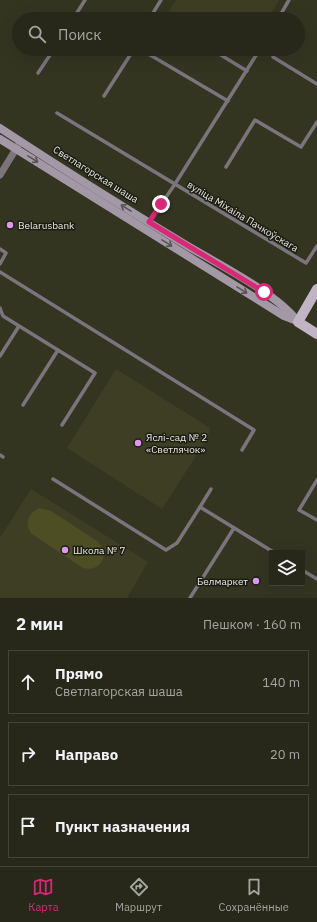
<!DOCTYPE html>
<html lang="ru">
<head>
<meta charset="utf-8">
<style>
	:root { --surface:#272819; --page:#333426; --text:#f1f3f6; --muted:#a4a6a2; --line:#434438; --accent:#db2777 }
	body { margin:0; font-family:"IBM Plex Sans",sans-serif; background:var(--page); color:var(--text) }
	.controls { position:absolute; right:12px; bottom:12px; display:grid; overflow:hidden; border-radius:0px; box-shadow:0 4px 16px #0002 }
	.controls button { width:36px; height:36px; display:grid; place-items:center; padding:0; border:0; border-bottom:1px solid var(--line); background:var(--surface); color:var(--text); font:20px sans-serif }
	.stop { position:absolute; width:12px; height:12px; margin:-9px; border:3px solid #db2777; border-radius:50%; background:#fff }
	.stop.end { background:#db2777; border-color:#fff; box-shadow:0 1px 4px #0008 }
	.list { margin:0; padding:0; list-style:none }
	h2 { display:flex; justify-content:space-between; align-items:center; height:52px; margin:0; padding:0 16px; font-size:17px }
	h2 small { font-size:13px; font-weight:400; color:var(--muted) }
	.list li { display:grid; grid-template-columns:26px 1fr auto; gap:12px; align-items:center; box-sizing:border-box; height:64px; margin:0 8px 8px; padding:0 8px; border:1px solid var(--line); border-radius:0px }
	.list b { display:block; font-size:15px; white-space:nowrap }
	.list p { margin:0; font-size:13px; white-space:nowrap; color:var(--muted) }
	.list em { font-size:13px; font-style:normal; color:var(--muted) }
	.icon { flex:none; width:22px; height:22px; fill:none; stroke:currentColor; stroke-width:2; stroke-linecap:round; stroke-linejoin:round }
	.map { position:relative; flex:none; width:317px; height:598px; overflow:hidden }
	.search { position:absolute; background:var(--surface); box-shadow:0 4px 16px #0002; left:12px; right:12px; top:12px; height:44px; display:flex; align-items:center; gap:10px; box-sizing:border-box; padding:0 14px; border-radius:22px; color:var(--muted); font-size:15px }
	.sheet { height:268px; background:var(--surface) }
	nav { display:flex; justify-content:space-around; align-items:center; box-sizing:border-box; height:56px; border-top:1px solid var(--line); background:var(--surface); font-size:11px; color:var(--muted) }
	nav a { display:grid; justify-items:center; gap:2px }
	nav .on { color:var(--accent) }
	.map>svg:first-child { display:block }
	.built { fill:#3e3e24 }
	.green { fill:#4e4e24 }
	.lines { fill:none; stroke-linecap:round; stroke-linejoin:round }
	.service { stroke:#7b747d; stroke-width:3.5 }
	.minor { stroke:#7b747d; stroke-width:7 }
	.secondary { stroke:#a398a6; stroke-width:8 }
	.primary { stroke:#c1b4c5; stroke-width:10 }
	.oneway { stroke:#585455 }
	.route { stroke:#db2777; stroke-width:5 }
	.poi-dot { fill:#de98f2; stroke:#1b1c13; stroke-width:1.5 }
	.labels { text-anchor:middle; stroke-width:3; stroke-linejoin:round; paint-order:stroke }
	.street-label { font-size:10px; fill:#eaeade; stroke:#1b1c13 }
	.poi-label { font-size:10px; fill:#eaeade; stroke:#1b1c13; text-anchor:start }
</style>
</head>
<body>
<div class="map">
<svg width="317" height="598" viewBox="0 0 317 598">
	<rect width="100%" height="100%" fill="#343521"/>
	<g class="built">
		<polygon points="176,0 279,0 268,19 181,19 169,11"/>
		<polygon points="116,369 210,428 208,437 162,509 67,448"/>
		<polygon points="31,489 148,562 127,598 0,598 0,538"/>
	</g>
	<path class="green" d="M 40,508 L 51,511 L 97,541 L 103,548 L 104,554 C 103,565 94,571 83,568 L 32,534 C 24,524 28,512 40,508 Z"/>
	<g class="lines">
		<g class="service">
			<polyline points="161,0 153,13 163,19"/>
			<polyline points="73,19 85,0"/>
			<polyline points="278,19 289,0"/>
			<polyline points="140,49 228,101"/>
			<polyline points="211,49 247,71"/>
			<polyline points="273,57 317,84"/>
			<polyline points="38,73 54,49"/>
			<polyline points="104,96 134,49"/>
			<polyline points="57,113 306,263 317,246"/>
			<polyline points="226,167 255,120 301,147 317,122"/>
			<polyline points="149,222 175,184 260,49"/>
			<polyline points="0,249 6,253 0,264"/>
			<polyline points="0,272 254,430 242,450"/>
			<polyline points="0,308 3,316 95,373 62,425"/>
			<polyline points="0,356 19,326"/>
			<polyline points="23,405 58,350"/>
			<polyline points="0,455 3,457"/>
			<polyline points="53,479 166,550 177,543 200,507 275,553"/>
			<polyline points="317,480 299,510 317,520"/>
			<polyline points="200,507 211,489"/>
			<polyline points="302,570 317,579"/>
			<polyline points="190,598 234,528"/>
		</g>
		<polyline class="minor" points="0,175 19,144"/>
		<g class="secondary">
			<path d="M 0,128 C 61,168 123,207 186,245 C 216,263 278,294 298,322"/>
			<polyline points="0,139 284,316 297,321"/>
		</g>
		<polyline class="primary" points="317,289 298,322 317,334"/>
	</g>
	<defs><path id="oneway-shaft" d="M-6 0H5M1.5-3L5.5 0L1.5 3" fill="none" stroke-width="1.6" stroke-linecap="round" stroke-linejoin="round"/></defs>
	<g class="oneway">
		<use href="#oneway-shaft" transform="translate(33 159) rotate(32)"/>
		<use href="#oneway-shaft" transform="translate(126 208) rotate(-148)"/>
		<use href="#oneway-shaft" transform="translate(167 243) rotate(32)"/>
		<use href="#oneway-shaft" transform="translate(242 290) rotate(32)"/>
	</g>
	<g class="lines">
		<polyline class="route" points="161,204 149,222 264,292"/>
	</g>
	<g class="poi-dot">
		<circle cx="10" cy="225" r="4"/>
		<circle cx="138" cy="443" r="4"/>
		<circle cx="65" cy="550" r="4"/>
		<circle cx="256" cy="581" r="4"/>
	</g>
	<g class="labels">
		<g class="street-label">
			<text transform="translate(96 174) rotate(32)" y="4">Светлагорская шаша</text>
			<text transform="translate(243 216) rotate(31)" y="4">вуліца Міхаіла Пачкоўскага</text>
		</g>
		<g class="poi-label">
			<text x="18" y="229">Belarusbank</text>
			<text x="146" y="441">Яслі-сад № 2<tspan x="146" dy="12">«Светлячок»</tspan></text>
			<text x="73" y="554">Школа № 7</text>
			<text x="248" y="585" text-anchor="end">Белмаркет</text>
		</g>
	</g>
</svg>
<div class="controls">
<button><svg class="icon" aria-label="layers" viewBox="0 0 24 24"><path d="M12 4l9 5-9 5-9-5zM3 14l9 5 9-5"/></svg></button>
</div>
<div class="stop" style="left:264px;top:292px"></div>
<div class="stop end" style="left:161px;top:204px"></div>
<div class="search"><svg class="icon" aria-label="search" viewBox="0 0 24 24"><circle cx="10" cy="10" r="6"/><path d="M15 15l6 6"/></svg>Поиск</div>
</div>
<section class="sheet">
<h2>2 мин<small>Пешком · 160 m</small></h2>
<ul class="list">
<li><svg class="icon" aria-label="ahead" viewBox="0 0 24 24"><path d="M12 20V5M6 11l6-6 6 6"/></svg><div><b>Прямо</b><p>Светлагорская шаша</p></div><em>140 m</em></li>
<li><svg class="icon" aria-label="right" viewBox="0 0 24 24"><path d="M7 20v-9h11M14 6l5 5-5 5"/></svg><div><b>Направо</b></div><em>20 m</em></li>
<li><svg class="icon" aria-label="arrive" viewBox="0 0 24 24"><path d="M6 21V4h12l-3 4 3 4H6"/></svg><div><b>Пункт назначения</b></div></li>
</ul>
</section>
<nav>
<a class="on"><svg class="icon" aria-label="map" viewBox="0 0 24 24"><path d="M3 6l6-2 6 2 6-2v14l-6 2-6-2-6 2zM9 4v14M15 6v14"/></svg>Карта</a>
<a><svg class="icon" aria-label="directions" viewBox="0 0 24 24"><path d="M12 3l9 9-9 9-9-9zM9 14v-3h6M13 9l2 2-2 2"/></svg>Маршрут</a>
<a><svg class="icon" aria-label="saved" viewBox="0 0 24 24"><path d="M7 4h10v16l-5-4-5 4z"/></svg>Сохранённые</a>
</nav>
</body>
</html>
